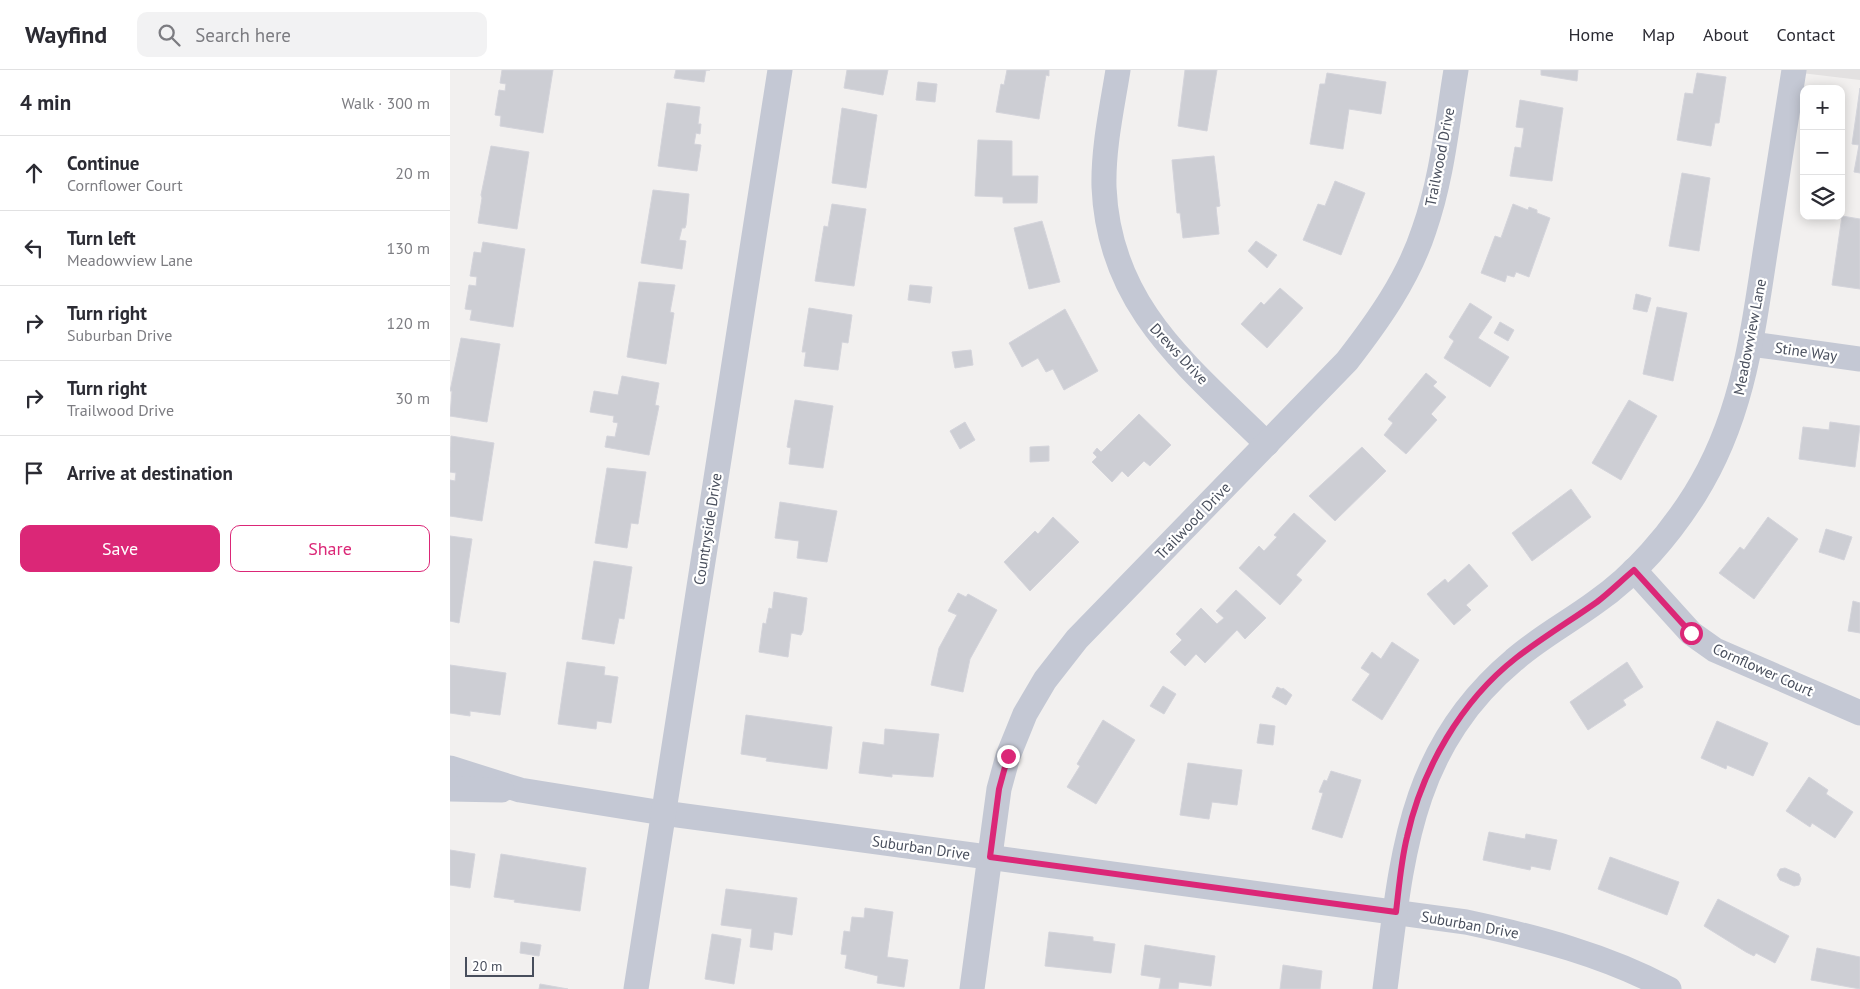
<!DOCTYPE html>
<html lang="en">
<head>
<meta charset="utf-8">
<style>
	:root { --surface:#fff; --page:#f2f2f3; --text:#2b2b33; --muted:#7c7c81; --line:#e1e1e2; --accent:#db2777 }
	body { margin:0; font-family:"PT Sans",sans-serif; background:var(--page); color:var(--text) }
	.controls { position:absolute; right:15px; top:15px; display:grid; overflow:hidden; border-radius:10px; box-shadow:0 2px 12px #0003 }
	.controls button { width:45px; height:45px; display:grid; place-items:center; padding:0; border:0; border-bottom:1px solid var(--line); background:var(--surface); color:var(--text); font:25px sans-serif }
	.scale { position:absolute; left:15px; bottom:12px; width:69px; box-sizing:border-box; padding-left:5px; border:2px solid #484e5c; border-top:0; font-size:14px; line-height:18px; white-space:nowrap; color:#484e5c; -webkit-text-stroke:4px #fff; paint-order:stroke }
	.stop { position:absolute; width:15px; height:15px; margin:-11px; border:4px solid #db2777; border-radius:50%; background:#fff }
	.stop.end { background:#db2777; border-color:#fff; box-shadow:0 1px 5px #0008 }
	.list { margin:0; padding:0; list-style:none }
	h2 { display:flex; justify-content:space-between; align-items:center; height:65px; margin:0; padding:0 20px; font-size:21px }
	h2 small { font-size:16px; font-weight:400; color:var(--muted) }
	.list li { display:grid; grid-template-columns:32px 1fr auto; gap:15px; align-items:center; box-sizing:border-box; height:75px; padding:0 20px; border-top:1px solid var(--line) }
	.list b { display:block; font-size:19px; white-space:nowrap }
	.list p { margin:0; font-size:16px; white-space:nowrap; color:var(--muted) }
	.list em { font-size:16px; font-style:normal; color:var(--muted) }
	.actions { display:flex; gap:10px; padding:15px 20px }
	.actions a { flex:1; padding:11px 0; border:1px solid var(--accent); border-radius:10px; text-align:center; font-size:18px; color:var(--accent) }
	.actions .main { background:var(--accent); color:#fff }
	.icon { flex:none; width:28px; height:28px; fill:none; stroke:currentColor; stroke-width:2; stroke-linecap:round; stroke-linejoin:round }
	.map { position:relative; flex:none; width:1410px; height:919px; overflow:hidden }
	header { display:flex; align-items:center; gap:30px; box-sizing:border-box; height:70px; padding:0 25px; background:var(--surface); border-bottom:1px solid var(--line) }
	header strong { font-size:24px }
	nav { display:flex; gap:28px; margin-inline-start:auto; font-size:18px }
	.search { width:350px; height:45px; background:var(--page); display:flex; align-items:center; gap:12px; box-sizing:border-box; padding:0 18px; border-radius:10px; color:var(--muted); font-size:19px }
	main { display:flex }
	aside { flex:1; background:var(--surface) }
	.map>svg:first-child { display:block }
	.education { fill:#e3e1e1 }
	.building { fill:#cdced4; stroke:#d4d4db }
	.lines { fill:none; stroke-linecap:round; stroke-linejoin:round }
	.minor { stroke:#c4c8d4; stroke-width:25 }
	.route { stroke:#db2777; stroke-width:6 }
	.labels { text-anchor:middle; stroke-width:4.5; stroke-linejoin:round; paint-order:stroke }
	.street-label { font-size:15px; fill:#484e5c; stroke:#fff }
</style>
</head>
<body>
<header>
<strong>Wayfind</strong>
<div class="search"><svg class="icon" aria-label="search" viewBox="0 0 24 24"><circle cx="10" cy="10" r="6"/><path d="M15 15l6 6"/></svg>Search here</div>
<nav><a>Home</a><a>Map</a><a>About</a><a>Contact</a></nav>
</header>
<main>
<aside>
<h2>4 min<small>Walk · 300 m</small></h2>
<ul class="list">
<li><svg class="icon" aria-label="ahead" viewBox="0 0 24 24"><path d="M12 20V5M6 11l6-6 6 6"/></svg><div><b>Continue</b><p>Cornflower Court</p></div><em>20 m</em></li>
<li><svg class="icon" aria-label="left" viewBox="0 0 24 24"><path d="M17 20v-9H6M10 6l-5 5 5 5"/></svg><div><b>Turn left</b><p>Meadowview Lane</p></div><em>130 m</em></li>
<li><svg class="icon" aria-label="right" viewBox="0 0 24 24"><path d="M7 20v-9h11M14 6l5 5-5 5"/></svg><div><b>Turn right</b><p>Suburban Drive</p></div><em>120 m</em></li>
<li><svg class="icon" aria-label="right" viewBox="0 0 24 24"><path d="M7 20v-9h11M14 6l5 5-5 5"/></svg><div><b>Turn right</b><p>Trailwood Drive</p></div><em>30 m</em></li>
<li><svg class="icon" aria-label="arrive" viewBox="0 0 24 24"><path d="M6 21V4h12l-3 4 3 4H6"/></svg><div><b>Arrive at destination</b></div></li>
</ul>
<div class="actions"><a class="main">Save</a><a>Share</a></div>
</aside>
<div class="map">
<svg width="1410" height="919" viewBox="0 0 1410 919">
	<rect width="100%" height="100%" fill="#f2f0ef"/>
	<polygon class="education" points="1344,0 1410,0 1410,10 1343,2"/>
	<g class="building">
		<polygon points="52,0 103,0 93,63 50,56 51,46 45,45 49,20 55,21 56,14 50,13"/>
		<polygon points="226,0 260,0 256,0 254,12 224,8"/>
		<polygon points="397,0 438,0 433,25 394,18"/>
		<polygon points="557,0 599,0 599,6 596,5 589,49 546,42 551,14 554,15"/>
		<polygon points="735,0 767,0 757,61 728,56"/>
		<polygon points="1091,0 1128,0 1127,11 1091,5"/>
		<polygon points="877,3 936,12 931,44 899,39 893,79 860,74 870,14 875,14"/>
		<polygon points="1247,3 1276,7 1269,53 1265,53 1261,76 1227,70 1235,23 1243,24"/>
		<polygon points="468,12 487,14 485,32 466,30"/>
		<polygon points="1410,18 1410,103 1404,102 1409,75 1402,74"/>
		<polygon points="1070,30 1113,38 1102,111 1060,106 1065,77 1071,78 1074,58 1066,57"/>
		<polygon points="217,33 250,37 248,54 251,54 250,64 246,63 244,74 251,75 247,101 208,96"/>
		<polygon points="392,38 427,45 416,118 382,113"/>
		<polygon points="528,70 562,71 562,106 588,106 587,133 553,133 553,127 525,126"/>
		<polygon points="41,76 79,82 67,159 28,153 32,128 31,125"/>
		<polygon points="764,86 770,136 766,137 769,164 733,168 730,143 727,143 722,90"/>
		<polygon points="1232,103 1260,108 1249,181 1219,176"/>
		<polygon points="885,111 915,123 891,185 853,170 868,134 875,136"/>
		<polygon points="203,120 239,124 236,155 235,158 232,158 229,170 236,171 232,199 191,193"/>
		<polygon points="382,134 416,139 404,216 365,211 374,156 378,157"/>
		<polygon points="1063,134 1078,140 1079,137 1087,140 1087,143 1100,148 1079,207 1066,202 1064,207 1057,205 1055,212 1031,203 1045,166 1051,168"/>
		<polygon points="1392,146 1410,149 1410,219 1382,215"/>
		<polygon points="592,151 610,212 579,219 564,158"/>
		<polygon points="806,171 827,185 817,198 798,181"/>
		<polygon points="33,172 75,179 63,257 20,250 22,240 15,239 19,215 26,216 27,207 20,206 24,182 31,183"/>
		<polygon points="189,212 225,215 220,242 224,243 216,294 177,287"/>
		<polygon points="460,215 482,217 480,233 458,230"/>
		<polygon points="830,218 853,238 817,278 791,254 811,232 814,235"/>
		<polygon points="1186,224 1201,228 1197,242 1183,239"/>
		<polygon points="1020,233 1042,247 1028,268 1059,287 1040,317 994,288 1004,271 999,267"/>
		<polygon points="1207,237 1237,243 1223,311 1193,304"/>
		<polygon points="359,238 402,245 398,273 392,272 388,300 354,296 356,282 352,282"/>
		<polygon points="615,239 648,301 614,320 603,299 596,302 588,288 572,297 559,273"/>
		<polygon points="1050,252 1064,260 1058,271 1044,263"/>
		<polygon points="11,268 50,274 37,352 0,346 2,321 0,321"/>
		<polygon points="521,280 523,295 505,298 502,282"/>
		<polygon points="976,303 987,312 983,316 996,327 981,344 987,350 956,384 934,365 943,353 938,349"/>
		<polygon points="172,306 209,313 205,335 209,336 199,385 155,377 157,366 165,367 168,353 163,352 164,346 140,342 144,321 168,325"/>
		<polygon points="345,330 383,336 373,398 339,394 341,378 337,377"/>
		<polygon points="1179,330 1207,346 1171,410 1142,393"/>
		<polygon points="689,344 721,375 700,396 694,391 678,407 672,401 662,412 642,392 647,387 643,383 647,378 651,382"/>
		<polygon points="515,352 525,370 510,379 500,361"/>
		<polygon points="1380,352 1410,356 1405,397 1349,389 1353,357 1379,360"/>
		<polygon points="1,366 44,373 32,451 0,446 0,410 5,411 6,403 0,402"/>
		<polygon points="599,376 599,391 580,392 580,377"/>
		<polygon points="912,377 936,401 885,451 859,426"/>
		<polygon points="157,398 196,402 188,454 181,453 177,478 145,473"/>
		<polygon points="1121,419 1141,447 1082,491 1062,463"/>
		<polygon points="330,432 387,441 377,492 347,488 349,471 325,468"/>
		<polygon points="844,443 876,471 846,505 852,510 830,535 789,498 809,476 814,481 827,467 824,465"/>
		<polygon points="603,447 629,472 580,521 554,492 585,461 588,464"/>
		<polygon points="1318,447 1348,469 1304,529 1269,503 1290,477 1294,480"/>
		<polygon points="1376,459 1402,467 1394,490 1369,482"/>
		<polygon points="0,466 22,469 9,553 0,551"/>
		<polygon points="144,491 182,497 174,549 169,548 164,574 132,569"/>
		<polygon points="1019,494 1038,516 1016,535 1021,540 1004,555 977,524 995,509 998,513"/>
		<polygon points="786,520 816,548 795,569 787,560 755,593 746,584 735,596 720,582 732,570 726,564 751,538 767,554 774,548 766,541"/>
		<polygon points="324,522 357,528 353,561 351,565 341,563 338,587 309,582 313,553 316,554 319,538 322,539"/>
		<polygon points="508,523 516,527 518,524 547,540 520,589 513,622 481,615 489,578 507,545 498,541"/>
		<polygon points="1403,531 1410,533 1410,563 1398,561"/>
		<polygon points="942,572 969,590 932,650 902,630 920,604 911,598 922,582 931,589"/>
		<polygon points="117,592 155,597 154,605 168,607 161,653 147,651 146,659 108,654"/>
		<polygon points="1177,592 1193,617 1173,630 1176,635 1138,660 1120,632"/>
		<polygon points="0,595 56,603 50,645 20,641 20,646 0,643"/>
		<polygon points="713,616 726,624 714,644 700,636"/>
		<polygon points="827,617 832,619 833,618 842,625 836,635 822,627"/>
		<polygon points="296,645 382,657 377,699 316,691 317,688 291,684"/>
		<polygon points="653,650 685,670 646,734 617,717 630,696 627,694"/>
		<polygon points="1267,651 1318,673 1303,706 1277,695 1276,699 1251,688"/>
		<polygon points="810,654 825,656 823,675 807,673"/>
		<polygon points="435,659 489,664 483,707 442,704 442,707 409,703 413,672 434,675"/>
		<polygon points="738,693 792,700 787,735 762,732 759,749 730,745"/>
		<polygon points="881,701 911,710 892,768 862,759 873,723 869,722 874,710 877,711"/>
		<polygon points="1359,707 1378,720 1376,724 1403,742 1385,768 1362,753 1360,757 1336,741"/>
		<polygon points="1039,762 1075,769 1076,764 1107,770 1100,800 1081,796 1080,800 1033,790"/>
		<polygon points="0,780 25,784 20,818 0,815"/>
		<polygon points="51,784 136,798 130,841 64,832 65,830 44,827"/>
		<polygon points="1160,787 1229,812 1217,845 1148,819"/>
		<polygon points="1335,798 1349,804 1351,809 1349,815 1344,816 1330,810 1327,805 1330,799"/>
		<polygon points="276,819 347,828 342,865 324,862 322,880 300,877 302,859 271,855"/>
		<polygon points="1268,829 1339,866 1325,893 1306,883 1304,886 1296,882 1254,856"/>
		<polygon points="415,838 443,842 437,887 458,890 454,917 427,913 428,906 395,898 397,885 391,884 394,861 400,862 402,847 414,848"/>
		<polygon points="599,862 643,867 643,871 665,874 661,903 595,896"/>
		<polygon points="262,864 291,869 284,914 255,909"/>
		<polygon points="71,872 91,875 89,886 70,883"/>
		<polygon points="695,875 765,886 761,916 729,912 728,919 709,919 711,908 691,905"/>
		<polygon points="1367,878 1410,887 1410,919 1361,910"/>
		<polygon points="833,895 872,901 870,919 830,919"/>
		<polygon points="90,914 118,919 89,919"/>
	</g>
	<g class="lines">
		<g class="minor">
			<path d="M 668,0 C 662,38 653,78 654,117 C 659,237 738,296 817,374"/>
			<polyline points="1301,274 1410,289"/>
			<polyline points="1184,500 1241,563 1265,580 1410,643"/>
			<path d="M 0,698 L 70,720 L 213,743 L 1016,852 C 1086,867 1155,885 1219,919"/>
			<polyline points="0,719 52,720"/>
			<polyline points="186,919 330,0"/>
			<path d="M 522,919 L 549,719 L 558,686 L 575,644 L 595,610 L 627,569 L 897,291 C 928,251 958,209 974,160 C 992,109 997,54 1006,0"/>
			<path d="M 935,919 C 952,790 957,680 1064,590 C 1089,568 1119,552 1146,532 C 1185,505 1220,464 1245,424 C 1292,349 1302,268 1315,183 C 1325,122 1334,61 1344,0"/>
		</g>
	</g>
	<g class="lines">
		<path class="route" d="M 558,686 L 549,719 L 540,787 L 946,842 C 949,817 951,791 957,767 C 972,699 1011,631 1066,588 C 1092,568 1120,551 1147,532 C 1160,522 1172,510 1184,500 L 1241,563"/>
	</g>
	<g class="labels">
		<g class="street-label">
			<text transform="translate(990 87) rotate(-79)" y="5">Trailwood Drive</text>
			<text transform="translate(1300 267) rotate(-79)" y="5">Meadowview Lane</text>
			<text transform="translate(1356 282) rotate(8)" y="5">Stine Way</text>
			<text transform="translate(729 284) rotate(47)" y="5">Drews Drive</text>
			<text transform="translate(743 451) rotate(-46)" y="5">Trailwood Drive</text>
			<text transform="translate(258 459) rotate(-81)" y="5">Countryside Drive</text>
			<text transform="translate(1313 600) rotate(24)" y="5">Cornflower Court</text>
			<text transform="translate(471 778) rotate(8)" y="5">Suburban Drive</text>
			<text transform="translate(1020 855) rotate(10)" y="5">Suburban Drive</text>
		</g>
	</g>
</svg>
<div class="controls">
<button>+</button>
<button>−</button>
<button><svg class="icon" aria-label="layers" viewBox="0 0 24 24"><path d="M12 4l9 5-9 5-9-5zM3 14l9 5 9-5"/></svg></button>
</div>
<div class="scale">20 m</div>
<div class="stop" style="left:1241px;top:563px"></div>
<div class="stop end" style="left:558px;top:686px"></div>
</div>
</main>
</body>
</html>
